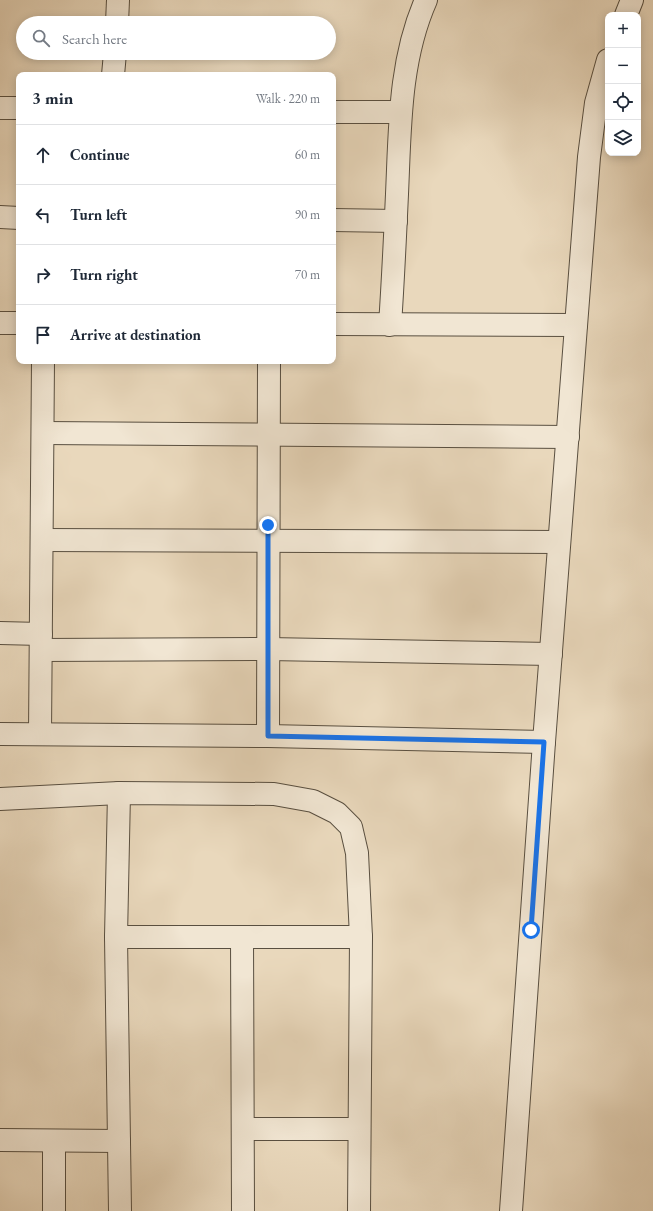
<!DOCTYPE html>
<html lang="en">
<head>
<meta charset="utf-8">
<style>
	:root { --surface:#fff; --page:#f2f2f3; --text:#1f2937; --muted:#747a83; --line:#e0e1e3 }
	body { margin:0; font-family:"EB Garamond",serif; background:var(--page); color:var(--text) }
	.controls { position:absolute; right:12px; top:12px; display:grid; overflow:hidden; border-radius:8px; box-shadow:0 2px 10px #0003 }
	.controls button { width:36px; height:36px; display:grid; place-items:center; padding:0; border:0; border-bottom:1px solid var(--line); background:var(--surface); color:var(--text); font:20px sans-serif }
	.stop { position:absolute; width:12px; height:12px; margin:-9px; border:3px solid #1a73e8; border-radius:50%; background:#fff }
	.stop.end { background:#1a73e8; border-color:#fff; box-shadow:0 1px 4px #0008 }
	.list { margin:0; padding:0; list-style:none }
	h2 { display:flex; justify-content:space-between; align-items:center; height:52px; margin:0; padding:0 16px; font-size:17px }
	h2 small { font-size:13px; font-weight:400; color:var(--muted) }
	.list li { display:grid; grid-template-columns:26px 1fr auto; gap:12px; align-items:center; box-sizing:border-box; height:60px; padding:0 16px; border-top:1px solid var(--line) }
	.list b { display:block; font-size:15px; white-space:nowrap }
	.list em { font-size:13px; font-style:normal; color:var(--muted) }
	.icon { flex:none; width:22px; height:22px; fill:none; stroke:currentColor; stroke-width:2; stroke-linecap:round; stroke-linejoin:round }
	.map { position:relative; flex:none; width:653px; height:1211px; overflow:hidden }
	.search { position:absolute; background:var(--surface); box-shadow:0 2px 10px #0003; left:16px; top:16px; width:320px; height:44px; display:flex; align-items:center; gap:10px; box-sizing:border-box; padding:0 14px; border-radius:22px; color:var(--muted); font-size:15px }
	.panel { position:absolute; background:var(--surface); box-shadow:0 2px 10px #0003; left:16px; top:72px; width:320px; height:292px; border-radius:8px }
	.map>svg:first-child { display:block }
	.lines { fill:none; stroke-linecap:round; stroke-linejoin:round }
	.minor-casing { stroke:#594f40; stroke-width:24 }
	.minor { stroke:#f1e6d3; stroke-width:22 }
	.route { stroke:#1a73e8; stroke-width:5 }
</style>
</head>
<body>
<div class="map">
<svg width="653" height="1211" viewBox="0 0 653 1211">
	<rect width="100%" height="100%" fill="#e9d8bc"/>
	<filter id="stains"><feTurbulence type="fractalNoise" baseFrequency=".005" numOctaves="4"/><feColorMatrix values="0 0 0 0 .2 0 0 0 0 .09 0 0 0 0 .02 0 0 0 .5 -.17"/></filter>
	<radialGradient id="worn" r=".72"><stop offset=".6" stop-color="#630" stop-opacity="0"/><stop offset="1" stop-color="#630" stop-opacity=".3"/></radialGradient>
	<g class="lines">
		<defs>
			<g id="minor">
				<polyline points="626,15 632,0"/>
				<polyline points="117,23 118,0"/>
				<polyline points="113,75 115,53"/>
				<polyline points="0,108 19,108"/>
				<polyline points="333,112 400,112"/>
				<polyline points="0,217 19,218"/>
				<polyline points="333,220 396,221"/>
				<polyline points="0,323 19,323"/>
				<polyline points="333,324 576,325"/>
				<path d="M 390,325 C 393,281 395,238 397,194 C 400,129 399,61 426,0"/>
				<polyline points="43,433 568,437"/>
				<polyline points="42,540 559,542"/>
				<polyline points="0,633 41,634"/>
				<polyline points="41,650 268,649 551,654"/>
				<polyline points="0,734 268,736 544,742"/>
				<polyline points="40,734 43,361"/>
				<polyline points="268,736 269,361"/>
				<polyline points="119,793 116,937 120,1211"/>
				<polyline points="0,799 119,793 274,794 313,801 337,813 351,827 357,853 361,937 359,1211"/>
				<polyline points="116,937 361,937"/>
				<polyline points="242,937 243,1211"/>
				<polyline points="243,1129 359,1129"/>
				<polyline points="0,1140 119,1141"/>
				<polyline points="54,1211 54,1141"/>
				<polyline points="511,1211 544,742 589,157 596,103 608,60"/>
			</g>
		</defs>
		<use href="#minor" class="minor-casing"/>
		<use href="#minor" class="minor"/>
	</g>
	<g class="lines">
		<polyline class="route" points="268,525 268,736 544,742 531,930"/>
	</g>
	<rect width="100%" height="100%" filter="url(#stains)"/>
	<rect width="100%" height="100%" fill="url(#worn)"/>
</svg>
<div class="controls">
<button>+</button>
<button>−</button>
<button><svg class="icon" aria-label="locate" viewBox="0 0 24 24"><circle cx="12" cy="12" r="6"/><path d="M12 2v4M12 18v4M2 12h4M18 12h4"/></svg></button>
<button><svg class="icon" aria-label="layers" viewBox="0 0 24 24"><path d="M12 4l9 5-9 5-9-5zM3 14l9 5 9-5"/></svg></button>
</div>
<div class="stop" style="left:531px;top:930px"></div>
<div class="stop end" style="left:268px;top:525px"></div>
<div class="search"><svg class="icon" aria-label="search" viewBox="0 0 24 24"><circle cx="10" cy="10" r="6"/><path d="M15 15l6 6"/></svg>Search here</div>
<section class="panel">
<h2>3 min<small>Walk · 220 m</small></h2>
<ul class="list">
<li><svg class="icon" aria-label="ahead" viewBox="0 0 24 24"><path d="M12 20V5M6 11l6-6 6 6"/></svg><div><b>Continue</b></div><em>60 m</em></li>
<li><svg class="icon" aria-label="left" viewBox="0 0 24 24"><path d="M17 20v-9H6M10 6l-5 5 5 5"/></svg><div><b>Turn left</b></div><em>90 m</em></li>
<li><svg class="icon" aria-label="right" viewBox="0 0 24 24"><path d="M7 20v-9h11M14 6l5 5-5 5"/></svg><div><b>Turn right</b></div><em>70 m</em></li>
<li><svg class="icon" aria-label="arrive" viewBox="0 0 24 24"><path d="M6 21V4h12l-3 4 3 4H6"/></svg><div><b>Arrive at destination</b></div></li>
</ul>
</section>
</div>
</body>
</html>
